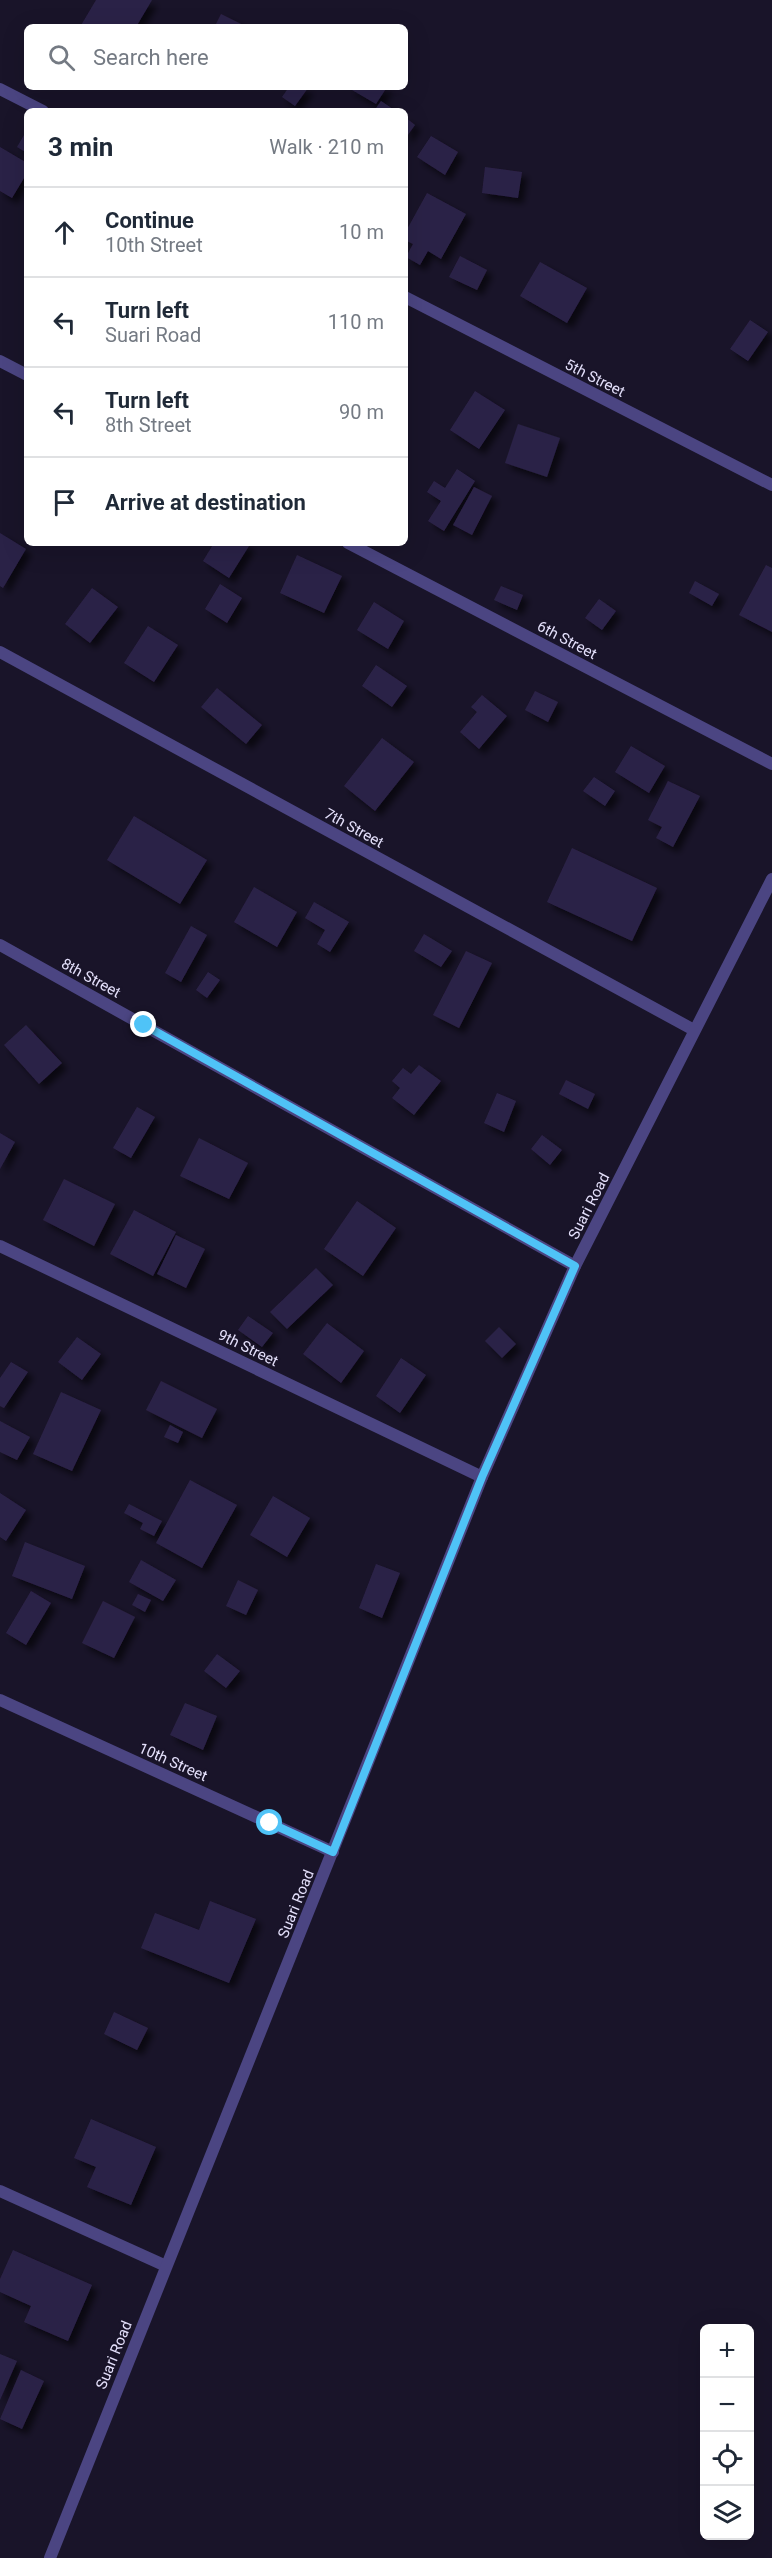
<!DOCTYPE html>
<html lang="en">
<head>
<meta charset="utf-8">
<style>
	:root { --surface:#fff; --page:#f6f6f7; --text:#1f2937; --muted:#747a83; --line:#e0e1e3 }
	body { margin:0; font-family:Roboto,sans-serif; background:var(--page); color:var(--text) }
	.controls { position:absolute; right:18px; bottom:18px; display:grid; overflow:hidden; border-radius:9px; box-shadow:0 6px 24px #0002 }
	.controls button { width:54px; height:54px; display:grid; place-items:center; padding:0; border:0; border-bottom:2px solid var(--line); background:var(--surface); color:var(--text); font:30px sans-serif }
	.stop { position:absolute; width:18px; height:18px; margin:-14px; border:4px solid #4fc3f7; border-radius:50%; background:#fff }
	.stop.end { background:#4fc3f7; border-color:#fff; box-shadow:0 2px 6px #0008 }
	.list { margin:0; padding:0; list-style:none }
	h2 { display:flex; justify-content:space-between; align-items:center; height:78px; margin:0; padding:0 24px; font-size:26px }
	h2 small { font-size:20px; font-weight:400; color:var(--muted) }
	.list li { display:grid; grid-template-columns:39px 1fr auto; gap:18px; align-items:center; box-sizing:border-box; height:90px; padding:0 24px; border-top:2px solid var(--line) }
	.list b { display:block; font-size:22px; white-space:nowrap }
	.list p { margin:0; font-size:20px; white-space:nowrap; color:var(--muted) }
	.list em { font-size:20px; font-style:normal; color:var(--muted) }
	.icon { flex:none; width:33px; height:33px; fill:none; stroke:currentColor; stroke-width:2; stroke-linecap:round; stroke-linejoin:round }
	.map { position:relative; flex:none; width:772px; height:2558px; overflow:hidden }
	.search { position:absolute; background:var(--surface); box-shadow:0 6px 24px #0002; left:24px; top:24px; width:384px; height:66px; display:flex; align-items:center; gap:15px; box-sizing:border-box; padding:0 21px; border-radius:9px; color:var(--muted); font-size:22px }
	.panel { position:absolute; background:var(--surface); box-shadow:0 6px 24px #0002; left:24px; top:108px; width:384px; height:438px; border-radius:9px }
	.map>svg:first-child { display:block }
	.building { fill:#2c2247; filter:url(#shadow) }
	.lines { fill:none; stroke-linecap:round; stroke-linejoin:round }
	.street { stroke:#4b4582; stroke-width:12 }
	.route { stroke:#4fc3f7; stroke-width:8 }
	.labels { text-anchor:middle; stroke-width:4.5; stroke-linejoin:round; paint-order:stroke }
	.street-label { font-size:15px; fill:#e4e0fb; stroke:#191429 }
</style>
</head>
<body>
<div class="map">
<svg width="772" height="2558" viewBox="0 0 772 2558">
	<defs>
		<filter id="shadow"><feDropShadow dx="5.5" dy="5.5" stdDeviation="3" flood-color="#0009"/></filter>
	</defs>
	<rect width="100%" height="100%" fill="#191429"/>
	<g class="building">
		<polygon points="96,0 152,0 136,27 80,27"/>
		<polygon points="221,14 247,27 215,26"/>
		<polygon points="289,87 308,88 295,106 282,97"/>
		<polygon points="347,87 387,87 376,104"/>
		<polygon points="381,101 396,111 374,111"/>
		<polygon points="405,117 415,125 405,139"/>
		<polygon points="27,130 27,153 17,147"/>
		<polygon points="431,136 458,152 445,175 417,157"/>
		<polygon points="0,147 27,163 27,173 12,198 0,191"/>
		<polygon points="485,167 522,172 518,198 482,193"/>
		<polygon points="427,193 466,214 441,259 428,251 420,265 406,257 413,244 405,240 405,233"/>
		<polygon points="460,256 487,270 477,290 449,277"/>
		<polygon points="540,262 587,288 567,323 520,296"/>
		<polygon points="750,320 768,332 748,361 730,349"/>
		<polygon points="475,391 505,410 479,449 450,430"/>
		<polygon points="518,424 560,438 547,477 505,463"/>
		<polygon points="457,469 475,481 444,531 428,521 441,501 427,492 434,481 445,488"/>
		<polygon points="474,487 492,496 472,535 453,525"/>
		<polygon points="0,533 26,549 3,588 0,586"/>
		<polygon points="214,543 244,543 249,546 229,578 203,561"/>
		<polygon points="297,555 342,576 324,613 280,593"/>
		<polygon points="766,565 772,568 772,632 739,615"/>
		<polygon points="695,581 719,594 712,606 689,593"/>
		<polygon points="220,584 242,598 227,623 205,609"/>
		<polygon points="501,586 523,595 517,610 494,600"/>
		<polygon points="92,588 118,607 90,643 65,624"/>
		<polygon points="599,599 616,611 602,630 585,618"/>
		<polygon points="374,602 404,621 388,649 357,630"/>
		<polygon points="148,626 178,645 154,682 124,663"/>
		<polygon points="376,665 407,686 392,707 362,686"/>
		<polygon points="217,688 262,725 246,744 201,707"/>
		<polygon points="535,691 558,702 548,722 525,710"/>
		<polygon points="482,695 507,716 479,749 460,732 477,712 471,707"/>
		<polygon points="382,738 414,762 375,811 344,786"/>
		<polygon points="631,746 665,766 649,793 615,772"/>
		<polygon points="594,777 615,791 605,806 583,791"/>
		<polygon points="668,781 700,796 673,847 656,838 662,827 648,820"/>
		<polygon points="134,816 207,860 180,904 107,860"/>
		<polygon points="572,848 657,888 632,941 547,902"/>
		<polygon points="254,887 297,912 277,947 234,922"/>
		<polygon points="314,902 349,922 330,952 317,944 325,930 305,918"/>
		<polygon points="191,926 207,935 181,982 165,973"/>
		<polygon points="424,934 452,951 441,967 414,951"/>
		<polygon points="466,951 492,963 459,1028 433,1015"/>
		<polygon points="208,972 220,980 207,998 196,990"/>
		<polygon points="26,1025 62,1063 39,1084 4,1045"/>
		<polygon points="419,1065 441,1081 414,1115 392,1098 400,1088 392,1081 403,1068 411,1074"/>
		<polygon points="566,1080 595,1094 588,1109 559,1094"/>
		<polygon points="497,1093 516,1101 504,1132 484,1123"/>
		<polygon points="137,1107 155,1117 131,1158 113,1148"/>
		<polygon points="0,1133 15,1142 0,1169"/>
		<polygon points="542,1135 562,1150 550,1165 531,1149"/>
		<polygon points="199,1138 248,1163 229,1199 180,1176"/>
		<polygon points="64,1179 115,1204 94,1246 43,1220"/>
		<polygon points="357,1201 396,1228 363,1276 324,1249"/>
		<polygon points="134,1210 176,1232 153,1276 110,1254"/>
		<polygon points="176,1235 205,1249 186,1288 157,1274"/>
		<polygon points="316,1268 333,1285 287,1329 270,1312"/>
		<polygon points="248,1316 273,1333 262,1347 238,1330"/>
		<polygon points="327,1323 364,1351 341,1383 303,1354"/>
		<polygon points="499,1327 516,1344 502,1358 485,1341"/>
		<polygon points="77,1337 101,1354 82,1380 58,1362"/>
		<polygon points="401,1358 426,1375 400,1413 376,1396"/>
		<polygon points="11,1362 28,1372 4,1408 0,1406 0,1378"/>
		<polygon points="161,1381 217,1409 202,1438 146,1410"/>
		<polygon points="61,1392 101,1410 72,1471 33,1454"/>
		<polygon points="0,1421 30,1437 17,1460 0,1452"/>
		<polygon points="170,1425 183,1432 178,1443 164,1437"/>
		<polygon points="190,1480 237,1505 202,1568 156,1543"/>
		<polygon points="0,1493 26,1510 6,1541 0,1537"/>
		<polygon points="273,1496 310,1518 287,1557 250,1535"/>
		<polygon points="129,1504 162,1521 154,1536 140,1529 143,1523 124,1513"/>
		<polygon points="25,1542 85,1566 72,1599 12,1576"/>
		<polygon points="141,1560 176,1580 163,1601 129,1582"/>
		<polygon points="376,1564 400,1573 382,1618 359,1608"/>
		<polygon points="238,1580 258,1590 246,1615 226,1606"/>
		<polygon points="31,1591 51,1603 26,1645 6,1633"/>
		<polygon points="138,1594 151,1600 145,1612 132,1605"/>
		<polygon points="103,1601 135,1617 114,1658 82,1643"/>
		<polygon points="217,1654 240,1671 226,1688 204,1671"/>
		<polygon points="185,1703 217,1716 203,1750 170,1735"/>
		<polygon points="210,1901 256,1919 229,1983 141,1948 155,1913 199,1930"/>
		<polygon points="114,2012 148,2028 137,2050 104,2034"/>
		<polygon points="91,2119 156,2147 131,2205 87,2187 96,2167 74,2158"/>
		<polygon points="13,2250 92,2285 68,2341 24,2322 31,2306 0,2292 0,2279"/>
		<polygon points="0,2354 17,2361 0,2400"/>
		<polygon points="21,2370 44,2381 22,2429 0,2419"/>
	</g>
	<g class="lines">
		<g class="street">
			<polyline points="0,89 43,111"/>
			<polyline points="405,297 772,485"/>
			<polyline points="0,361 27,375"/>
			<polyline points="348,543 772,764"/>
			<polyline points="0,652 694,1030"/>
			<polyline points="0,945 575,1266"/>
			<polyline points="0,1246 482,1477"/>
			<polyline points="0,1700 333,1852"/>
			<polyline points="0,2191 166,2266"/>
			<polyline points="50,2558 482,1477 575,1266 772,879"/>
		</g>
	</g>
	<g class="lines">
		<polyline class="route" points="144,1025 575,1266 482,1477 333,1852 270,1823"/>
	</g>
	<g class="labels">
		<g class="street-label">
			<text transform="translate(595 378) rotate(27)" y="5">5th Street</text>
			<text transform="translate(567 640) rotate(28)" y="5">6th Street</text>
			<text transform="translate(354 828) rotate(29)" y="5">7th Street</text>
			<text transform="translate(91 978) rotate(29)" y="5">8th Street</text>
			<text transform="translate(589 1206) rotate(-63)" y="5">Suari Road</text>
			<text transform="translate(248 1348) rotate(26)" y="5">9th Street</text>
			<text transform="translate(173 1762) rotate(24)" y="5">10th Street</text>
			<text transform="translate(296 1904) rotate(-68)" y="5">Suari Road</text>
			<text transform="translate(114 2355) rotate(-68)" y="5">Suari Road</text>
		</g>
	</g>
</svg>
<div class="controls">
<button>+</button>
<button>−</button>
<button><svg class="icon" aria-label="locate" viewBox="0 0 24 24"><circle cx="12" cy="12" r="6"/><path d="M12 2v4M12 18v4M2 12h4M18 12h4"/></svg></button>
<button><svg class="icon" aria-label="layers" viewBox="0 0 24 24"><path d="M12 4l9 5-9 5-9-5zM3 14l9 5 9-5"/></svg></button>
</div>
<div class="stop" style="left:270px;top:1823px"></div>
<div class="stop end" style="left:144px;top:1025px"></div>
<div class="search"><svg class="icon" aria-label="search" viewBox="0 0 24 24"><circle cx="10" cy="10" r="6"/><path d="M15 15l6 6"/></svg>Search here</div>
<section class="panel">
<h2>3 min<small>Walk · 210 m</small></h2>
<ul class="list">
<li><svg class="icon" aria-label="ahead" viewBox="0 0 24 24"><path d="M12 20V5M6 11l6-6 6 6"/></svg><div><b>Continue</b><p>10th Street</p></div><em>10 m</em></li>
<li><svg class="icon" aria-label="left" viewBox="0 0 24 24"><path d="M17 20v-9H6M10 6l-5 5 5 5"/></svg><div><b>Turn left</b><p>Suari Road</p></div><em>110 m</em></li>
<li><svg class="icon" aria-label="left" viewBox="0 0 24 24"><path d="M17 20v-9H6M10 6l-5 5 5 5"/></svg><div><b>Turn left</b><p>8th Street</p></div><em>90 m</em></li>
<li><svg class="icon" aria-label="arrive" viewBox="0 0 24 24"><path d="M6 21V4h12l-3 4 3 4H6"/></svg><div><b>Arrive at destination</b></div></li>
</ul>
</section>
</div>
</body>
</html>
